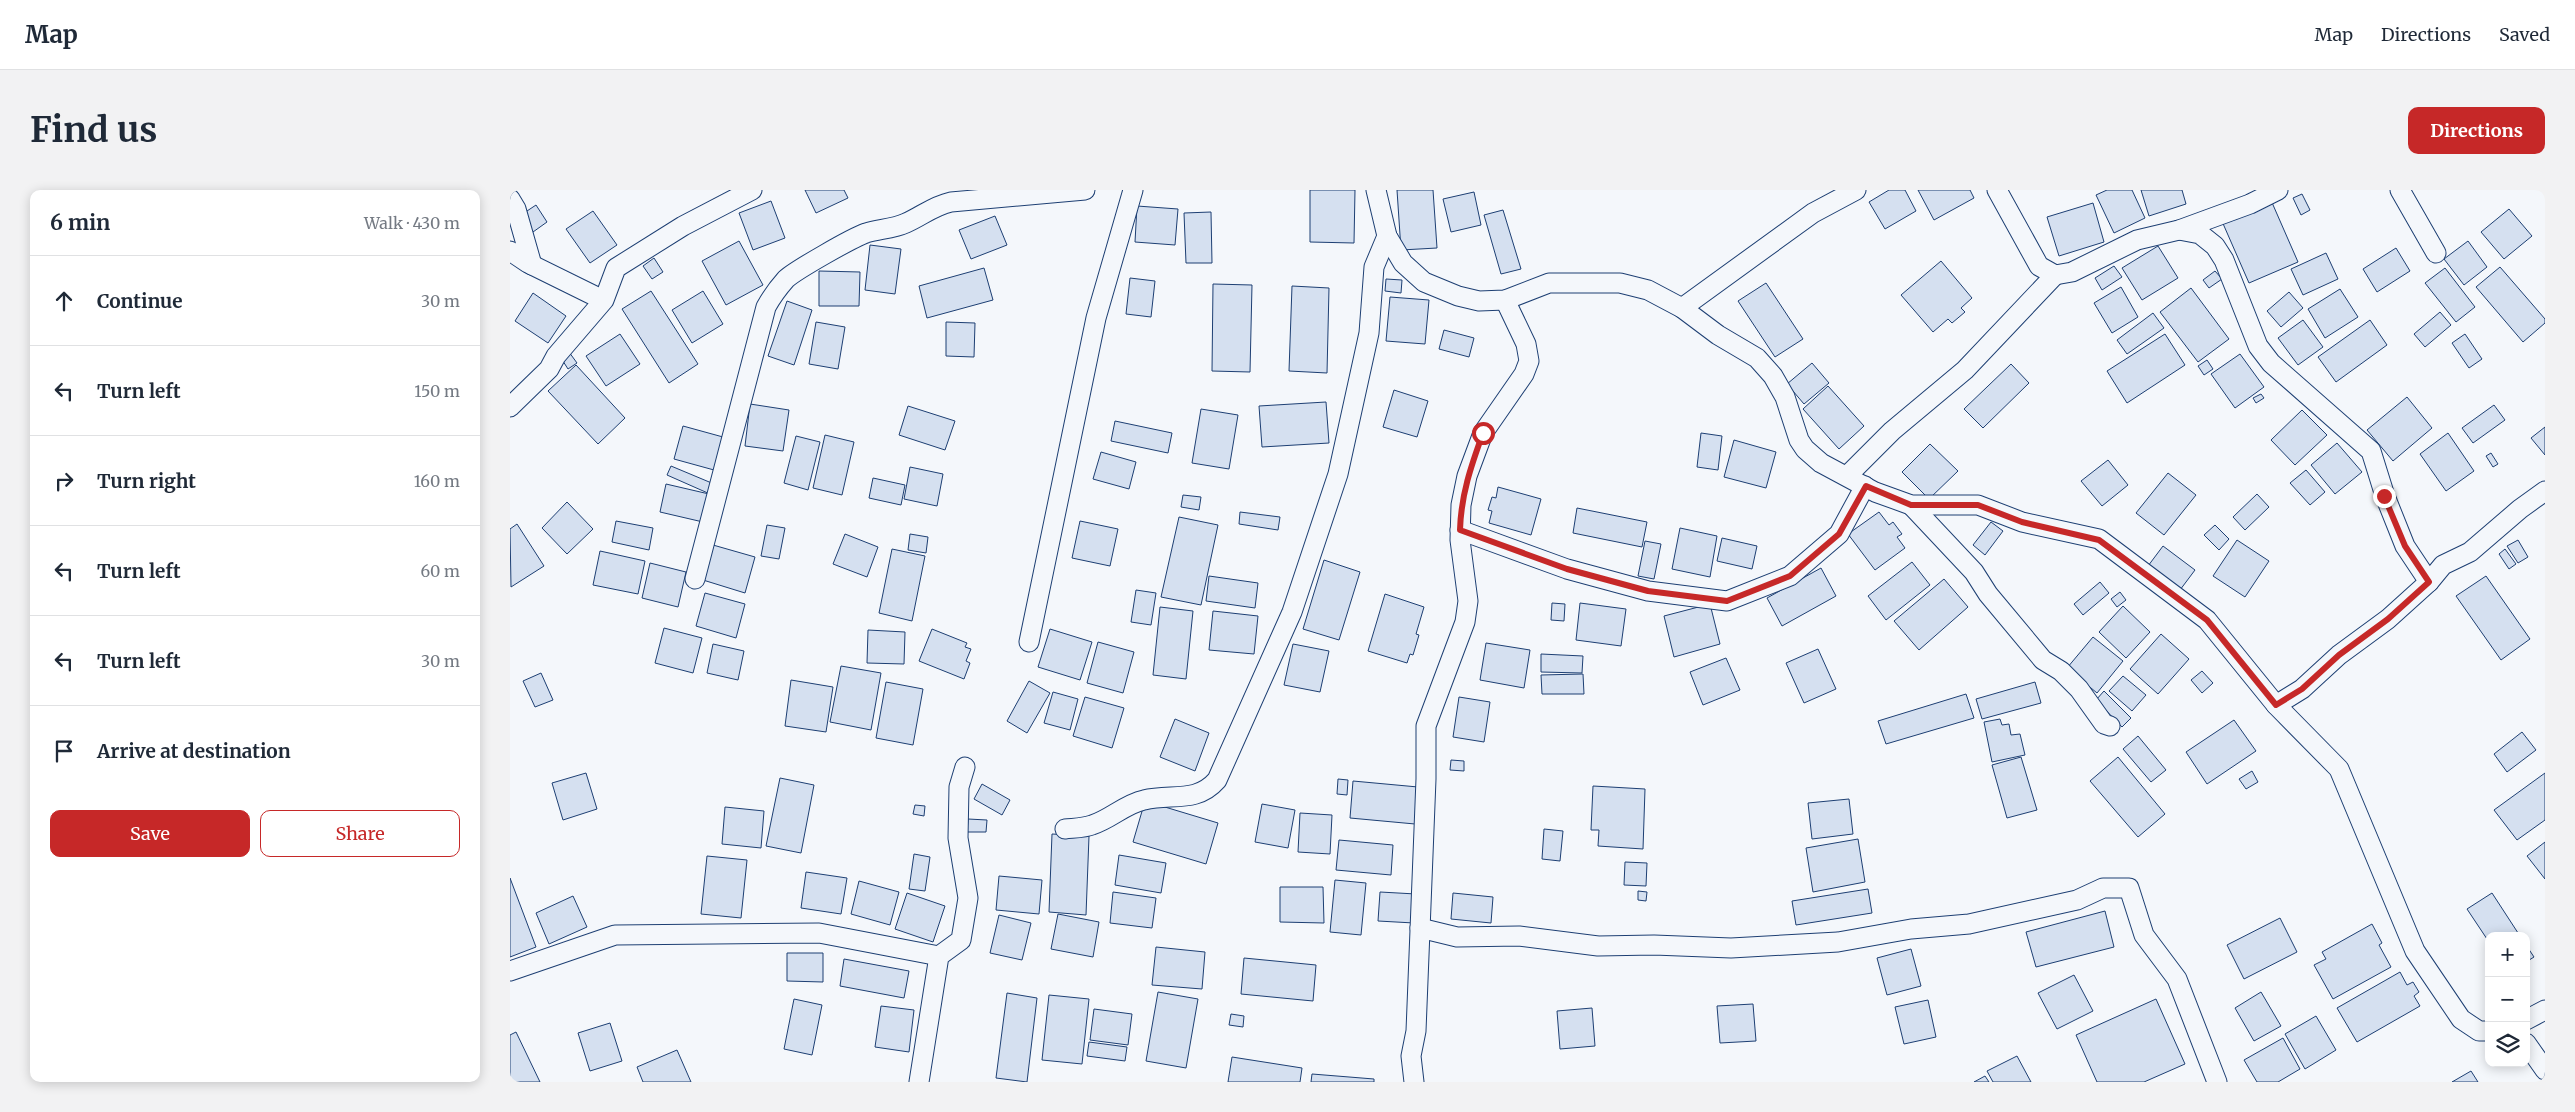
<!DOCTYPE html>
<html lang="en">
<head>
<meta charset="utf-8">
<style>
	:root { --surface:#fff; --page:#f2f2f3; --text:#1f2937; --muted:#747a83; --line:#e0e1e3; --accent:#c62828 }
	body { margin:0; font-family:Merriweather,serif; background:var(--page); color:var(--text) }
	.controls { position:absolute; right:15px; bottom:15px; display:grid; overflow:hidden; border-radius:10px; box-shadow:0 2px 12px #0003 }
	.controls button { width:45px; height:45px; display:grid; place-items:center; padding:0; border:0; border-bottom:1px solid var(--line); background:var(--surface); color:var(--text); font:25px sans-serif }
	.stop { position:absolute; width:15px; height:15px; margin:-11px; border:4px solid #c62828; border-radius:50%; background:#fff }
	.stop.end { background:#c62828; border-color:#fff; box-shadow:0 1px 5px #0008 }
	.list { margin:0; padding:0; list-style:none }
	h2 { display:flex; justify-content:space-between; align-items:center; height:65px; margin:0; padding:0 20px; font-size:21px }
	h2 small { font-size:16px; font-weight:400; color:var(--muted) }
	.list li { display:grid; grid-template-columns:32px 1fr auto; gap:15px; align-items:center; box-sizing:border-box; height:90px; padding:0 20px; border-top:1px solid var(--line) }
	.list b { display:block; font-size:19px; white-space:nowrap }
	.list em { font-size:16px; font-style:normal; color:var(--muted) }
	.actions { display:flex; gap:10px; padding:15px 20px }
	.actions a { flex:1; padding:11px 0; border:1px solid var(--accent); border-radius:10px; text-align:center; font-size:18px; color:var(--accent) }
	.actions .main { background:var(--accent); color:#fff }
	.icon { flex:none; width:28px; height:28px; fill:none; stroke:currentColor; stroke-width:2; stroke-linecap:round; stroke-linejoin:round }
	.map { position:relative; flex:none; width:2035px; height:892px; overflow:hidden; border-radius:10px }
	header { display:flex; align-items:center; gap:30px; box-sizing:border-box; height:70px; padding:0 25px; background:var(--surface); border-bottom:1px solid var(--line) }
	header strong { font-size:24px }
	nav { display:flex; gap:28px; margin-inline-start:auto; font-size:18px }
	.intro { display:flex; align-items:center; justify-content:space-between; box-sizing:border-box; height:120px; padding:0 30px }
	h1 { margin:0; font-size:35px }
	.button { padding:12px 22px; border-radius:10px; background:var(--accent); color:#fff; font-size:18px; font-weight:700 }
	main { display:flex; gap:30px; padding:0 30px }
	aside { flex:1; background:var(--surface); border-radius:10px; box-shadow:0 2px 12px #0003 }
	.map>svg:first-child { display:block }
	.building { fill:#d5e0f0; stroke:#1d3f73 }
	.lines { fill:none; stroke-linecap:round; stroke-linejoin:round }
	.minor-casing { stroke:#1d3f73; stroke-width:21 }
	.minor { stroke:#f4f7fb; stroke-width:19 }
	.route { stroke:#c62828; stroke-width:6 }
</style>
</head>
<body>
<header>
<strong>Map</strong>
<nav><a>Map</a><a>Directions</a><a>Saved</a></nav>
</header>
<div class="intro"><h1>Find us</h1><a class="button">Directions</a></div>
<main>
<aside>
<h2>6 min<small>Walk · 430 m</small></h2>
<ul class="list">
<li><svg class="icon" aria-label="ahead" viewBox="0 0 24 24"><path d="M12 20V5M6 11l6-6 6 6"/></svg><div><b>Continue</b></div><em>30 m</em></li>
<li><svg class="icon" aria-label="left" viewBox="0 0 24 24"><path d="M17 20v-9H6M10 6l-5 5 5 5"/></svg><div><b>Turn left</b></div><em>150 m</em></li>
<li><svg class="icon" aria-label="right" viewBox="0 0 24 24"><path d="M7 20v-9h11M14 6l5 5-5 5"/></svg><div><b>Turn right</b></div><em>160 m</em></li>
<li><svg class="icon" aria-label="left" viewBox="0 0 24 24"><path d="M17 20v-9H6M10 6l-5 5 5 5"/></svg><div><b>Turn left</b></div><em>60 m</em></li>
<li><svg class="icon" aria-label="left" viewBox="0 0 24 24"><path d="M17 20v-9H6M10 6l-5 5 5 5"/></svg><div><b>Turn left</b></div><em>30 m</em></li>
<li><svg class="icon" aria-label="arrive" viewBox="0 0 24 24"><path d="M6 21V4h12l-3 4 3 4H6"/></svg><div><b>Arrive at destination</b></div></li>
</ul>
<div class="actions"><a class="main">Save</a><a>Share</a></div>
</aside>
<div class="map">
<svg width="2035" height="892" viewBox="0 0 2035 892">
	<rect width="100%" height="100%" fill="#f4f7fb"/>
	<g class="building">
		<polygon points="295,0 334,0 338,8 306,23"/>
		<polygon points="800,0 845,0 844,53 800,52"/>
		<polygon points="887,0 923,0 927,58 891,60"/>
		<polygon points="1379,0 1395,0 1406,21 1375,39 1359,12"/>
		<polygon points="1408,0 1460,0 1464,8 1424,30"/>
		<polygon points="1597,0 1622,0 1635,28 1604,43 1586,5"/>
		<polygon points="1631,0 1672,0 1676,14 1639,26"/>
		<polygon points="964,2 971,35 941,42 933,9"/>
		<polygon points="1792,4 1800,20 1791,25 1783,8"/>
		<polygon points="1760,8 1788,72 1739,93 1711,29"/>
		<polygon points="261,11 275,48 243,60 229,23"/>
		<polygon points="1583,13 1594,52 1549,66 1537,27"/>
		<polygon points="26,15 37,32 23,42 11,25"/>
		<polygon points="627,16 668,19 665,55 625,52"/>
		<polygon points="1999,19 2022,46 1994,69 1971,42"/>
		<polygon points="993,20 1011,79 991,84 974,25"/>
		<polygon points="83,21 107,55 80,73 56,39"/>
		<polygon points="701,22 702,73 676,73 674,23"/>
		<polygon points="485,26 497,55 461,69 449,40"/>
		<polygon points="229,51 253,95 216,115 192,71"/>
		<polygon points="1958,51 1977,77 1954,95 1934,69"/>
		<polygon points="360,55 391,59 385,104 355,100"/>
		<polygon points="1648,56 1668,88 1632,110 1612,78"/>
		<polygon points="1886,58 1900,81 1867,102 1853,79"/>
		<polygon points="1816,63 1828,89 1793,105 1781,79"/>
		<polygon points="144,68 153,82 142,89 133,76"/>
		<polygon points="1431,71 1462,108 1451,118 1455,122 1442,133 1438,129 1423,142 1391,105"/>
		<polygon points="1604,76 1612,87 1592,100 1585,88"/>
		<polygon points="1990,77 2035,129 2035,133 2013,152 1966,97"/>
		<polygon points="474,78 483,110 417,128 409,96"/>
		<polygon points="1935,78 1965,117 1946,132 1915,93"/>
		<polygon points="309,81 350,82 349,116 309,116"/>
		<polygon points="1705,81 1712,89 1699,98 1693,90"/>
		<polygon points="620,88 645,91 641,127 616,124"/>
		<polygon points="876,89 892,90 891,103 875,101"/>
		<polygon points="1256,93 1293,149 1265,167 1228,111"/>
		<polygon points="703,94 742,95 740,182 702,181"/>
		<polygon points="782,96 819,98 817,183 779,181"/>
		<polygon points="1611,97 1628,127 1602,143 1584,113"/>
		<polygon points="1681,98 1719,149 1688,172 1650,122"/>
		<polygon points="1830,99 1848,127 1815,148 1798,119"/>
		<polygon points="141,101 188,174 159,193 112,119"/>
		<polygon points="193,101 213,134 182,153 162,120"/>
		<polygon points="1779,102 1793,118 1771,137 1757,121"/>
		<polygon points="23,103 56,126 38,153 5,131"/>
		<polygon points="880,107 919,110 915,154 876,151"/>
		<polygon points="277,111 302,120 284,175 258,166"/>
		<polygon points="1930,122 1941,135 1915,157 1904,144"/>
		<polygon points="1643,123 1654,138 1617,164 1607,150"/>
		<polygon points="1793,130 1813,157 1788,175 1768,148"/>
		<polygon points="1860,130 1877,155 1826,192 1808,167"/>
		<polygon points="306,132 335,137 328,179 299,174"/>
		<polygon points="436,132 465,133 464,167 436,166"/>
		<polygon points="934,140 964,148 959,167 929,159"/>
		<polygon points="110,144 130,174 96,196 76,166"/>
		<polygon points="1655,144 1675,175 1617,213 1597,181"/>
		<polygon points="1955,144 1972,169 1959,178 1942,153"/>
		<polygon points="59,162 67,173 58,179 51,168"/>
		<polygon points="1730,164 1754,197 1725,218 1701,184"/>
		<polygon points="1697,170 1703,179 1694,185 1688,176"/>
		<polygon points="1302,173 1319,193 1294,214 1277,194"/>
		<polygon points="1501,174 1519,193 1473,238 1454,219"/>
		<polygon points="66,175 115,228 88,254 38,201"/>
		<polygon points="1318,196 1354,236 1329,259 1293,219"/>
		<polygon points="884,200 918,211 907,247 873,237"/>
		<polygon points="1751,204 1754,208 1746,213 1743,208"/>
		<polygon points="1897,207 1922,238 1883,271 1857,240"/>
		<polygon points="816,212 819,253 752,257 749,216"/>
		<polygon points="240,214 279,220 273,261 235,256"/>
		<polygon points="1984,215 1995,230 1963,253 1952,238"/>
		<polygon points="398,216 445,231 435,260 389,245"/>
		<polygon points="691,219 728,225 719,279 682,273"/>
		<polygon points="1792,220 1817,245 1785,275 1761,250"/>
		<polygon points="605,231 662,243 658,263 601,251"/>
		<polygon points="173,236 213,247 204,280 164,269"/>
		<polygon points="2035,237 2035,265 2021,248"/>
		<polygon points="1191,243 1212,246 1208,280 1187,277"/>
		<polygon points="1938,243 1964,281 1936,301 1910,264"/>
		<polygon points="315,245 344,252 332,305 303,298"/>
		<polygon points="286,246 310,252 298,300 274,293"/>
		<polygon points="1224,250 1266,262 1256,298 1214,287"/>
		<polygon points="1827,253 1852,282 1825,304 1801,275"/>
		<polygon points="1420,254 1448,281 1419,309 1392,282"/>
		<polygon points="591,262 626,272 619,299 583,289"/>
		<polygon points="1981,263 1988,274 1983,277 1976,266"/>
		<polygon points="1598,270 1618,295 1592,316 1571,291"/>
		<polygon points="161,276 204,294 200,304 157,285"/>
		<polygon points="400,277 433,284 427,316 394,309"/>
		<polygon points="1796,280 1815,302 1800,315 1780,293"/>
		<polygon points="1658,283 1686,305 1654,345 1626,323"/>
		<polygon points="363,288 395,295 391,315 359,308"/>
		<polygon points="156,294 199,304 193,332 150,322"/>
		<polygon points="988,297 1031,309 1021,345 979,333 982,321 978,320 982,307 986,308"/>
		<polygon points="1747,304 1759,317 1735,340 1723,327"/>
		<polygon points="673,305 691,307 689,320 671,317"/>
		<polygon points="57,312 83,339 57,364 32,338"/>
		<polygon points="1067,318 1137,332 1132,357 1063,343"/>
		<polygon points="730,322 770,327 768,340 729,334"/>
		<polygon points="1369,322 1379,335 1383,332 1392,344 1387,347 1395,358 1365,380 1338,344"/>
		<polygon points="669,327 708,335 691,415 651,407"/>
		<polygon points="106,331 143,338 139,360 102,352"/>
		<polygon points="570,331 608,339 600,376 562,368"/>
		<polygon points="1481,332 1493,341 1475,365 1463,355"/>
		<polygon points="7,334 34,376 1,397 0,339"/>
		<polygon points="257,335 275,338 269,369 251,366"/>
		<polygon points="1705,335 1719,349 1709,360 1694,345"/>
		<polygon points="1170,338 1207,346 1200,387 1162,379"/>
		<polygon points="335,344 368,357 357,387 323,374"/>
		<polygon points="400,344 418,347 416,363 398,360"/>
		<polygon points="1212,348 1247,356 1242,379 1207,371"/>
		<polygon points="1727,350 1759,371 1735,407 1703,386"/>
		<polygon points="2008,350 2018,367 2008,373 1997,356"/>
		<polygon points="1135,351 1151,354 1144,389 1128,386"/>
		<polygon points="203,355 245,367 235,403 193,390"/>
		<polygon points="1653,356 1685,380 1670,400 1638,376"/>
		<polygon points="382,359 415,366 402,431 369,423"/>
		<polygon points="1995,359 2006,374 1999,379 1989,364"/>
		<polygon points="90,361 135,371 128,404 83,395"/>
		<polygon points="814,370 850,382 829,450 793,439"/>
		<polygon points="1402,372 1420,395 1376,430 1358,406"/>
		<polygon points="140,373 176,382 168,417 132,408"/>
		<polygon points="1311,378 1326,406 1272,436 1257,408"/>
		<polygon points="699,386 748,393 745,418 696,411"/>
		<polygon points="1976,386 2020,449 1991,470 1946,406"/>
		<polygon points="1434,389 1458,417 1409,460 1384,431"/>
		<polygon points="1590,392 1599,403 1573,425 1564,414"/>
		<polygon points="626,400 646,403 641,435 621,432"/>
		<polygon points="1610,402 1616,410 1607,417 1601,409"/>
		<polygon points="195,403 235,414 226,448 186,436"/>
		<polygon points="875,404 914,417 906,444 909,445 903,465 900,464 897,473 858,461"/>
		<polygon points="1042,413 1055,414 1054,431 1041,430"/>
		<polygon points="1070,413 1116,419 1111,456 1066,450"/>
		<polygon points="1200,414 1210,454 1164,467 1154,426"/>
		<polygon points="1613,416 1640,442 1616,468 1589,442"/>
		<polygon points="650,417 683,421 676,489 643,485"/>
		<polygon points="703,421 748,426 744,464 699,460"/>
		<polygon points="154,438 192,448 183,483 145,473"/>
		<polygon points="422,439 457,453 455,457 461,459 456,471 460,473 454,489 409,471"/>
		<polygon points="540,439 582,452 570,490 528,477"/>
		<polygon points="358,440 395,442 394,474 357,473"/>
		<polygon points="1651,444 1679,469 1648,504 1620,479"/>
		<polygon points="1583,447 1613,471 1587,503 1557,478"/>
		<polygon points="588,452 624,462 613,503 577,493"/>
		<polygon points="976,453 1020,460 1014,498 970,490"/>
		<polygon points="203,454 234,461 228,490 197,483"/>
		<polygon points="783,454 819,461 810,502 774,495"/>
		<polygon points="1308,459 1326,499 1294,513 1276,473"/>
		<polygon points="1031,464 1073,466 1072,483 1031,482"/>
		<polygon points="1216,468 1230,500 1193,515 1180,482"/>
		<polygon points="331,476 371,483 361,540 320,532"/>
		<polygon points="1692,481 1703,493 1692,503 1681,490"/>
		<polygon points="31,483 43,510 25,517 13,491"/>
		<polygon points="1073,484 1074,504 1032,504 1031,485"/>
		<polygon points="1613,486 1636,505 1622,521 1599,501"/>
		<polygon points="281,490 323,497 316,542 275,536"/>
		<polygon points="519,491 540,503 517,543 497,531"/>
		<polygon points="376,492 413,499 403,555 366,548"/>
		<polygon points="1525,492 1531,513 1472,529 1466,509"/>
		<polygon points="1594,501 1621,528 1612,537 1586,510"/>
		<polygon points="543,502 568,509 560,540 534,533"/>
		<polygon points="1456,504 1464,528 1376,554 1368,531"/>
		<polygon points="575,507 614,518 602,558 563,546"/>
		<polygon points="949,507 980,512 974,552 943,547"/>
		<polygon points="665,529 699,543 685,581 650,567"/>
		<polygon points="1490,529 1492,535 1499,534 1501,545 1510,544 1515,565 1482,572 1474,532"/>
		<polygon points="1724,530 1746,561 1697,594 1676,562"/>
		<polygon points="2012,542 2026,560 1997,582 1984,564"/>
		<polygon points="1628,546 1656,580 1641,592 1613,559"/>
		<polygon points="1511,567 1527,620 1497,628 1482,575"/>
		<polygon points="1608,567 1655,624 1628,647 1580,591"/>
		<polygon points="941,570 954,571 954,581 940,580"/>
		<polygon points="1742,581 1748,592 1736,599 1729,589"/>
		<polygon points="76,583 87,619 53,630 42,593"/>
		<polygon points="2035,583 2035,630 2007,650 1984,620"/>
		<polygon points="270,588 304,595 291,663 256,656"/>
		<polygon points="828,589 838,590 837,605 827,604"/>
		<polygon points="843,591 908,597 905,634 840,628"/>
		<polygon points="472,594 500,610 492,625 464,609"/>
		<polygon points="1083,596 1135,599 1133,659 1088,656 1089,640 1081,640"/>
		<polygon points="1339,609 1343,644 1302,649 1298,613"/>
		<polygon points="635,611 708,633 696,674 623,652"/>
		<polygon points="752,614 785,620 778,658 745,652"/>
		<polygon points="405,615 415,616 414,626 403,624"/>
		<polygon points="215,617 254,621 251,658 212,654"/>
		<polygon points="790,623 822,625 820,664 788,662"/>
		<polygon points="458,629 477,630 476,642 457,642"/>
		<polygon points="1034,639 1053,641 1050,671 1032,669"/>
		<polygon points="542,644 579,646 576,725 539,722"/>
		<polygon points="1348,649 1355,692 1303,702 1296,658"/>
		<polygon points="829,650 883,655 881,685 826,680"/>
		<polygon points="2035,652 2035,689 2017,666"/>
		<polygon points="404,664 420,667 415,701 399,699"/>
		<polygon points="609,665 656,673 651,703 605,695"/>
		<polygon points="197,666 237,670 231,728 191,724"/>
		<polygon points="1115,672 1137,673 1136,696 1114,695"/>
		<polygon points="296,682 337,688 331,724 291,718"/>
		<polygon points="489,686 532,690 529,724 486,720"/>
		<polygon points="0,688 26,757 0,767"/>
		<polygon points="825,690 856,693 851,745 820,742"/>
		<polygon points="349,691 389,702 380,735 341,724"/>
		<polygon points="770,697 813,697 814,733 770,732"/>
		<polygon points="1358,699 1362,723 1286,735 1282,711"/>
		<polygon points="1128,701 1137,702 1136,711 1128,710"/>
		<polygon points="603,702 646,708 642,738 600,733"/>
		<polygon points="870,702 906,704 904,733 868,731"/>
		<polygon points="397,703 435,716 423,752 385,739"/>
		<polygon points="943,703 983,707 981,733 941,729"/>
		<polygon points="1982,703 2010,746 1979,746 1979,752 1957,719"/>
		<polygon points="63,706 77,737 39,754 26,723"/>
		<polygon points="1595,721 1604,757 1526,777 1516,742"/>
		<polygon points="548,724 589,732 583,767 541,759"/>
		<polygon points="489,725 521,733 512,770 480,763"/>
		<polygon points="1770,728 1787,762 1734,789 1717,755"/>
		<polygon points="1862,734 1872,753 1869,755 1881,777 1823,809 1804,775 1816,769 1812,762"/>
		<polygon points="2016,755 2024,767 2016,772"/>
		<polygon points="646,757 695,762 692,799 642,795"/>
		<polygon points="1401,759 1411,796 1377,805 1367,768"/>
		<polygon points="277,763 313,763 313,792 277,791"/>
		<polygon points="734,768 806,775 803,811 731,804"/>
		<polygon points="334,769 399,781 394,808 330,796"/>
		<polygon points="1890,782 1897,795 1903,792 1909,802 1904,806 1910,816 1847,852 1827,818"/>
		<polygon points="1564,785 1583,821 1547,839 1528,803"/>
		<polygon points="648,802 688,809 676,878 636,871"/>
		<polygon points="1751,802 1771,836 1744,851 1725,818"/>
		<polygon points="497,803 527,808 517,892 486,888"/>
		<polygon points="539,805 579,809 572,874 532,870"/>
		<polygon points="284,809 312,815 302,865 274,859"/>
		<polygon points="1646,809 1675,874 1634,892 1587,892 1566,845"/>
		<polygon points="1418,810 1426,847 1394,854 1385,817"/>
		<polygon points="1243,814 1246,851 1210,853 1207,816"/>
		<polygon points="371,816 404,820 399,862 365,857"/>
		<polygon points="1082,818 1085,856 1050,859 1047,821"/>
		<polygon points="584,819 622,824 618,855 580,850"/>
		<polygon points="721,824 734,826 733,837 719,835"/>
		<polygon points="1806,826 1826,860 1795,879 1775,844"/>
		<polygon points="100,833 112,871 80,881 68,843"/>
		<polygon points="6,842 30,892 0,892 0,845"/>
		<polygon points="1773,848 1790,879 1768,892 1747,892 1734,870"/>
		<polygon points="579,852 617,857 615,871 577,866"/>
		<polygon points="167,860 181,892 133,892 127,877"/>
		<polygon points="1507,866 1521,892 1483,892 1477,881"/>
		<polygon points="722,867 792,878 790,892 718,892"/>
		<polygon points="1961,881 1968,892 1942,892"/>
		<polygon points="802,884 864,889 864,892 801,892"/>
		<polygon points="1475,886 1479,892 1464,892"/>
	</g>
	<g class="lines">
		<defs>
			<g id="minor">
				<polyline points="866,0 877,46 893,73 914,92 948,106 969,111 995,110 1039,93 1110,93 1138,100 1172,118 1208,145 1247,168 1263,186 1275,207 1289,250 1295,259 1311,273 1365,302 1401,315 1468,315 1512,332 1589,349 1697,430 1766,515 1792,499 1829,465 1878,429 1919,392 1933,375 1960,362 2010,319 2035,301"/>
				<polyline points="1487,0 1529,76 1545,85 1562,82 1627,50 1669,40 1740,14 1768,0"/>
				<polyline points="1890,0 1926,63"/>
				<polyline points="0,9 6,19 22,75"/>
				<polyline points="1669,40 1690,44 1705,56 1714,70 1748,156 1761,173 1861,261 1875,306 1895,356 1919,392"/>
				<polyline points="0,61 18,73 93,110"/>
				<polyline points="1172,118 1303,23 1346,0"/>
				<polyline points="0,217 39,179 46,166 94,110 106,78 173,36 242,0"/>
				<polyline points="1337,286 1382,241 1455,180 1545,85"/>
				<polyline points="1401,315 1464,382 1478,404 1533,470 1551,481 1569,499 1594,534 1600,536"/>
				<polyline points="950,340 1057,379 1138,401 1217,411 1280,386 1329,344 1355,296"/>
				<path d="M 185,389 L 256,117 C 262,106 268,98 276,89 C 286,80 342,48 356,43 C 369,39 383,39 396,33 C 412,26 423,16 441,12 L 575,0"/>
				<polyline points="519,452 586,128 623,0"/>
				<polyline points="1766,515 1829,579 1905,761 1951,829 1969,841 1979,841"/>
				<path d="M 555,639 C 564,638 574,638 582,635 C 601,629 615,614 634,610 C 661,603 686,614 707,590 L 782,422 L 828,284 L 859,143 L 864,77 L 877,46"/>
				<polyline points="910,738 947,747 1009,746 1088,756 1144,755 1221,758 1328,752 1401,739 1459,734 1567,710 1593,698 1619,698 1634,745 1667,789 1707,892"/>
				<polyline points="0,781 105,745 309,743 429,766"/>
				<polyline points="2016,830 2035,820"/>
				<polyline points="2016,853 2035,880"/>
				<polyline points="409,892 429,766 451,750 458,708 448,648 449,597 455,577"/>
				<polyline points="904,892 901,866 906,841 916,589 916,536 955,432 958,411 950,350 951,315 957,286 973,243 1014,184 1019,171 1016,154 995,110"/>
			</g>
		</defs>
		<use href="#minor" class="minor-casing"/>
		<use href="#minor" class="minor"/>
	</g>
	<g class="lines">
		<path class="route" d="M 973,243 C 961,276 951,305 950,340 L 1057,379 L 1138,401 L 1217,411 L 1280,386 L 1329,344 L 1356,296 L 1401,315 L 1468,315 L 1512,332 L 1589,350 L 1697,430 L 1766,515 L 1792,499 L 1829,465 L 1878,429 L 1919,392 L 1895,356 L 1874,306"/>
	</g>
</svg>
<div class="controls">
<button>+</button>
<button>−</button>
<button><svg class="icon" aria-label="layers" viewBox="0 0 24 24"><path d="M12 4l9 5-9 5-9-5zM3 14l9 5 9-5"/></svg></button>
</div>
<div class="stop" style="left:973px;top:243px"></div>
<div class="stop end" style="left:1874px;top:306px"></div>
</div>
</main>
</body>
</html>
